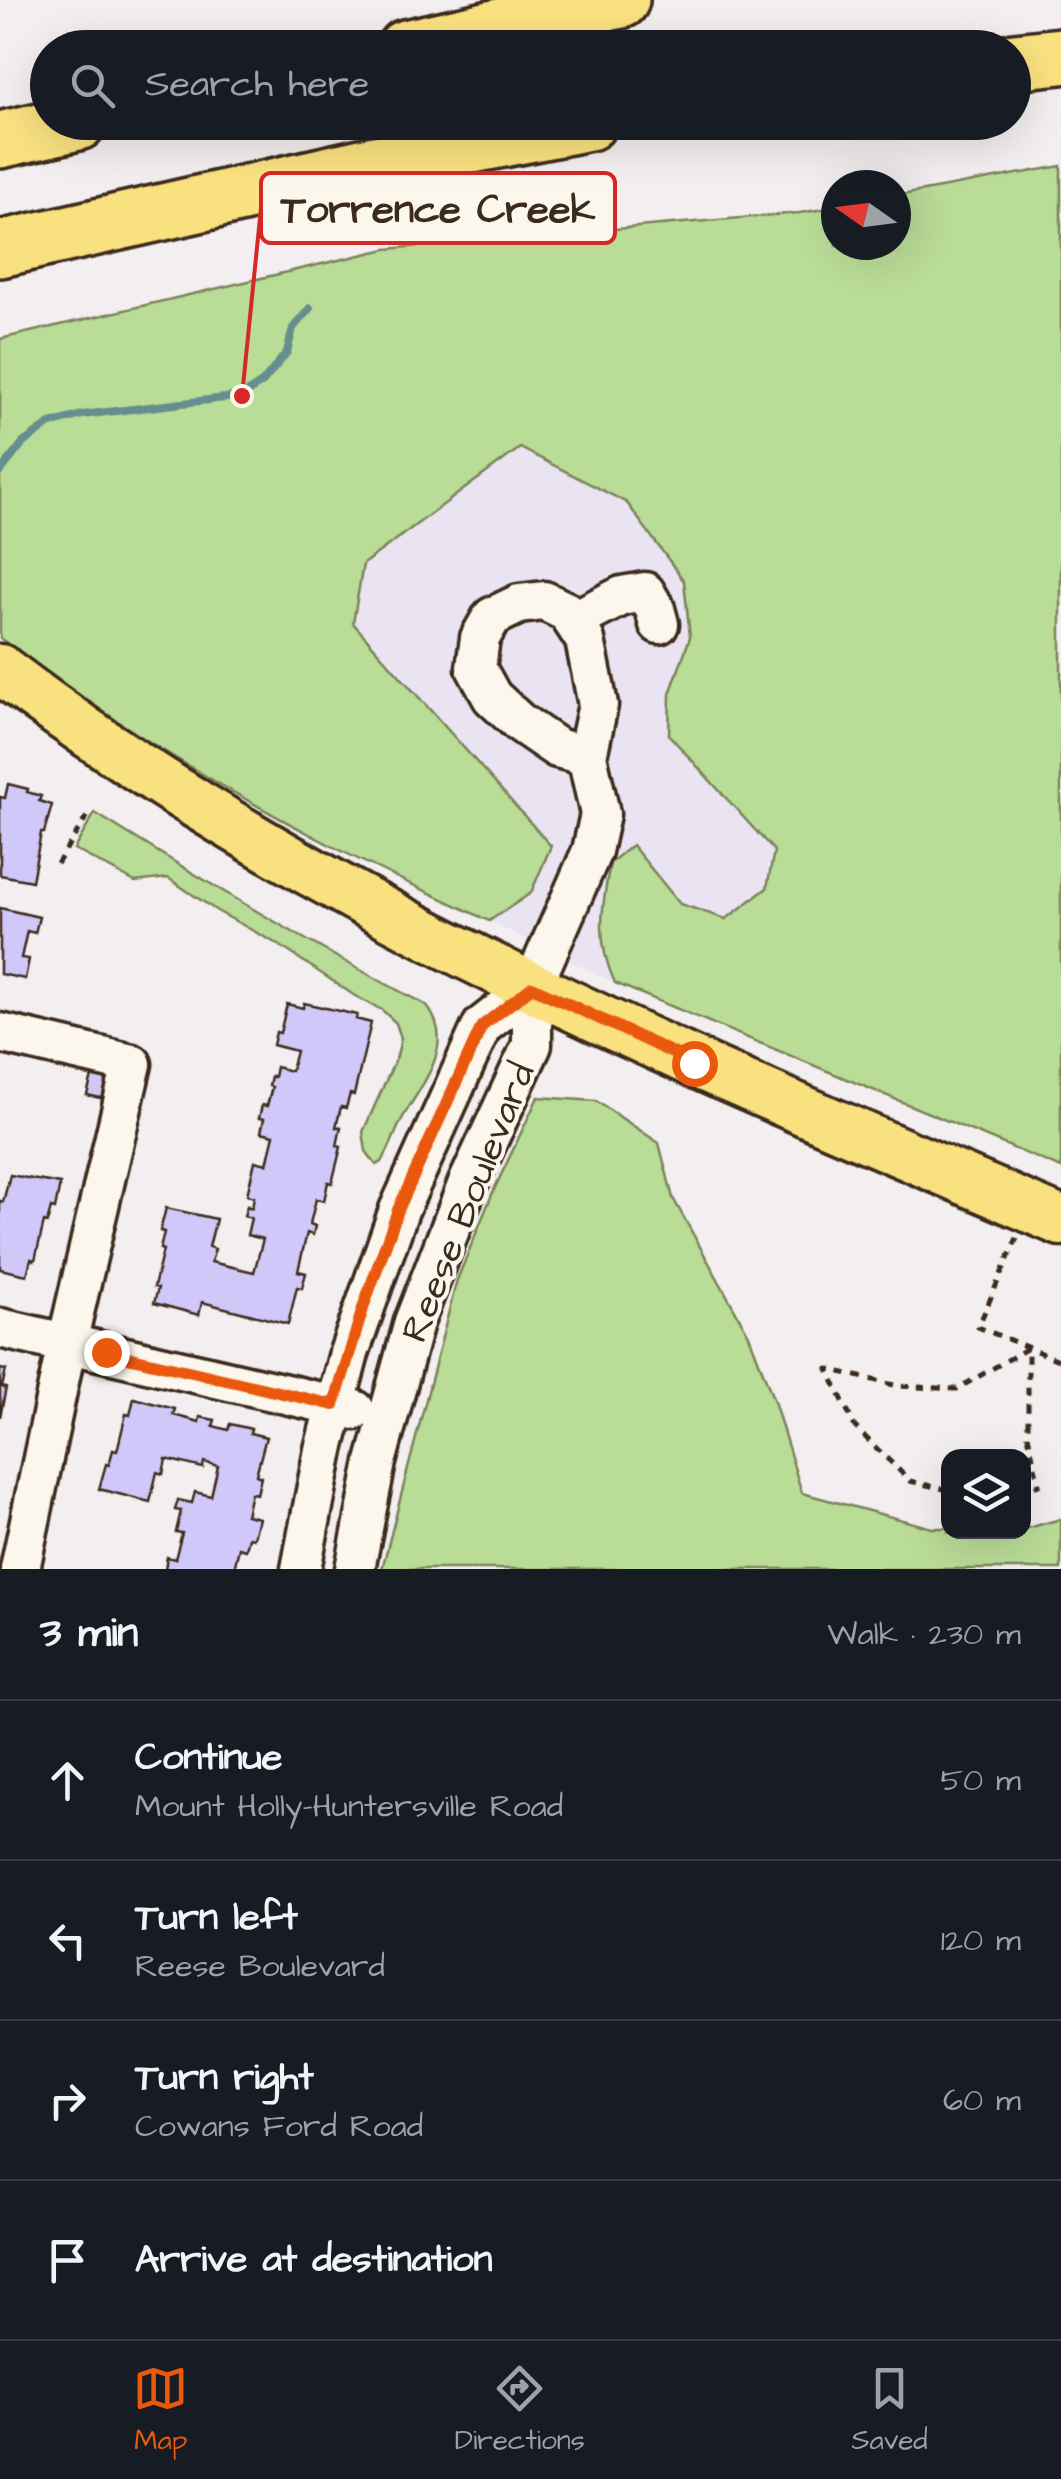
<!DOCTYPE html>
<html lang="en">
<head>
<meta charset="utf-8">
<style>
	:root { --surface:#171b24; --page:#20242c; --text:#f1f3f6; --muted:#9ea1a6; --line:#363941; --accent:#ea580c }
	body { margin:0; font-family:"Architects Daughter",sans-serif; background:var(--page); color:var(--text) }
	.controls { position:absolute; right:30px; bottom:30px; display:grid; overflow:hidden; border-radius:20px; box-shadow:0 10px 40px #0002 }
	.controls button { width:90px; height:90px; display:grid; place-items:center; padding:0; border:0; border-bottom:2px solid var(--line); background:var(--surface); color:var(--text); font:50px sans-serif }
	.compass { position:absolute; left:821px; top:170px; width:90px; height:90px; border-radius:50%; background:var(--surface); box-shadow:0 10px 40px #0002; rotate:284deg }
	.stop { position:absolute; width:30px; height:30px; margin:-22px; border:8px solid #ea580c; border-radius:50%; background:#fff }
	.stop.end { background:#ea580c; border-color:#fff; box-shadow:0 2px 10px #0008 }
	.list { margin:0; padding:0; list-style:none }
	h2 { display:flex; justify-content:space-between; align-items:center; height:130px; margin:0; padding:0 40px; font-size:42px }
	h2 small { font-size:32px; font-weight:400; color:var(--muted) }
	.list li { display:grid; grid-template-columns:65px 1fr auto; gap:30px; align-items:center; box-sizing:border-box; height:160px; padding:0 40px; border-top:2px solid var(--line) }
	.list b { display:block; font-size:38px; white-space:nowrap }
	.list p { margin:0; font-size:32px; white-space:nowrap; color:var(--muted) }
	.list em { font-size:32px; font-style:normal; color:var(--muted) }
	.icon { flex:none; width:55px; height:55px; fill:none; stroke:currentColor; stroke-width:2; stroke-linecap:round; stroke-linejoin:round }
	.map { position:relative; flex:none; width:1061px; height:1569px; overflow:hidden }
	.search { position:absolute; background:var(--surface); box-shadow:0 10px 40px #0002; left:30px; right:30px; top:30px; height:110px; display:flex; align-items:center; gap:25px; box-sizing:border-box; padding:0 35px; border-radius:55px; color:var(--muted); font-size:38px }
	.sheet { height:770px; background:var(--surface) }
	nav { display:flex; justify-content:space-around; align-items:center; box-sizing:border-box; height:140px; border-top:2px solid var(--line); background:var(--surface); font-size:28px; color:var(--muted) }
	nav a { display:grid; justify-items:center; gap:5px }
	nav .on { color:var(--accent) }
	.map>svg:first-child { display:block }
	.built { fill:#e9e3f2 }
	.green { fill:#b9dc96; stroke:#7a835a; stroke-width:2.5 }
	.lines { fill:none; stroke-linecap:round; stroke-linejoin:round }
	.stream { stroke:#658f8e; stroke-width:8 }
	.building { fill:#d1c8fa; stroke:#3b2a1e; stroke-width:2.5 }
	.minor-casing { stroke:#3b2a1e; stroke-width:45 }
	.major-casing { stroke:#3b2a1e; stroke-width:55 }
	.highway-casing { stroke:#3b2a1e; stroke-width:62 }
	.path { stroke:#3b2a1e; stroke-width:5; stroke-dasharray:8 8; stroke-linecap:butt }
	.minor { stroke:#fbf7ec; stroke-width:38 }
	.major { stroke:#fae180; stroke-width:48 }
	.highway { stroke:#fae180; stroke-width:55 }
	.route { stroke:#ea580c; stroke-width:12 }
	.labels { text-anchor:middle; stroke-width:8; stroke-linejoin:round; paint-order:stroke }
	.street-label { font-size:38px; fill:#3b2a1e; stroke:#fbf7ec }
	.leader { fill:none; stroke:#d62828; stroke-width:4 }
	.callout-dot { fill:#d62828; stroke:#fbf7ec; stroke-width:4 }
	.callout { fill:#fbf7ec; stroke:#d62828; stroke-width:4 }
	.callout-label { font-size:40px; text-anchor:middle; font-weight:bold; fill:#3b2a1e }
</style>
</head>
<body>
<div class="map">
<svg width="1061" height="1569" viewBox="0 0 1061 1569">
	<rect width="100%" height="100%" fill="#f3eeef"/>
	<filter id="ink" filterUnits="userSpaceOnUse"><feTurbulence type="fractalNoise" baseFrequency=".01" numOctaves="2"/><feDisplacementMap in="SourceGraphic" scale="20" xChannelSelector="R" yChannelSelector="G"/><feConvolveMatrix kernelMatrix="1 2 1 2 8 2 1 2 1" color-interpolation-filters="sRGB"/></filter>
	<g filter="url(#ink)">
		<polygon class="built" points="520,448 627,503 684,580 690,637 670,694 669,735 774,850 767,888 726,919 680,904 632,845 607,967 615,983 489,921 531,893 415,695 352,623 363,564"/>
		<g class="green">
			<path d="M 1061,166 L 1061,1168 L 615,983 C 595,940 602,908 610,863 L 632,845 L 680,904 L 726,919 L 767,888 L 774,851 L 669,735 L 670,694 L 690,637 L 684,581 L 627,503 L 520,448 L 363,564 L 353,623 L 551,846 L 531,893 L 489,921 C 436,895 382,872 330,845 C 215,785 103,718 0,638 L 0,339 L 386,249 L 799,213 L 836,207 L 836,245 L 896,245 L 896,196 Z"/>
			<path d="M 95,813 C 203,880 312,946 426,1005 C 458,1044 422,1083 402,1119 C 395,1133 390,1148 382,1162 L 376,1165 L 366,1151 L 363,1132 L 397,1056 L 401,1038 L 396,1023 L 382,1010 L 355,996 L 279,945 L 217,911 L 168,878 L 135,882 L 74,849 Z"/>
			<polygon points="538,1097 596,1101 659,1143 673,1198 749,1335 774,1401 802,1493 932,1528 948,1528 948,1532 1024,1532 1024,1529 1061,1519 1061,1569 382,1569 457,1280 493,1192"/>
		</g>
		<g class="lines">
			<polyline class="stream" points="0,472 23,443 50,424 82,415 242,396 263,382 287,352 293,328 310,308"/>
		</g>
		<g class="building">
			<polygon points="8,784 28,789 27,792 41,796 39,801 52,805 44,833 41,833 32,881 0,875 0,797 5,798"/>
			<polygon points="0,908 39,917 35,933 27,931 21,958 29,959 25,979 0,974"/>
			<polygon points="304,1003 357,1015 356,1019 371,1023 354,1095 350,1094 346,1108 341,1107 336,1127 341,1127 337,1146 341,1147 332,1183 328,1182 324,1201 316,1199 310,1224 315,1226 313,1235 307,1233 298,1271 306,1273 302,1288 297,1287 288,1324 202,1302 199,1315 154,1303 158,1288 154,1287 163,1250 160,1249 164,1232 160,1231 166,1208 216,1219 209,1247 215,1249 211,1262 254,1272 263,1239 247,1235 251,1218 244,1216 247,1206 252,1208 254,1197 247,1195 255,1161 267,1164 274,1135 261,1132 264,1119 259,1118 262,1105 267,1106 272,1087 269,1086 271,1076 274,1077 276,1067 291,1071 296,1051 273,1045 276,1032 280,1033 287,1004 303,1008"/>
			<polygon points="94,1069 112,1073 105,1099 87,1095"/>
			<polygon points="10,1175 60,1184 55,1209 51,1208 47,1223 44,1222 35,1260 31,1259 27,1275 0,1269 0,1201 3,1202"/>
			<polygon points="0,1369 6,1370 2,1387 6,1388 0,1417"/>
			<polygon points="134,1398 175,1409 173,1415 199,1422 200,1417 215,1420 213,1426 228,1430 230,1424 251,1429 250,1433 266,1437 256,1475 261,1477 257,1494 251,1493 246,1515 259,1518 254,1538 249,1537 246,1550 239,1548 234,1569 165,1569 167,1557 175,1559 182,1533 176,1532 181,1511 175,1510 178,1500 192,1503 195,1492 211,1496 218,1466 204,1462 203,1468 166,1459 163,1474 157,1472 150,1502 99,1489 106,1464 109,1465 113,1450 117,1451 126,1414 130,1415"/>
		</g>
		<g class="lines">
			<defs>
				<g id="minor">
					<polyline points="573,621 622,596 645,592 655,609 659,624"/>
					<polyline points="0,1033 132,1064 67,1343 20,1569"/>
					<polyline points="0,1328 355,1410"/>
					<polyline points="301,1569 324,1450 349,1353 399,1210 482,1026 532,987"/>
					<polyline points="355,1569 376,1462 414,1322 468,1183 532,1045 532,987 592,851 600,814 587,756 598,705 585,640 567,612 544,601 519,604 492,617 480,638 476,668 492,697 519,722 557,748 587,756"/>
				</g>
				<path id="major" d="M 0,669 C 319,913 695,1064 1061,1221"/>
				<g id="highway">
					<polyline points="405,48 621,0"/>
					<polyline points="1014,61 1061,56"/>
					<polyline points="0,140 78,122"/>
					<polyline points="0,249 370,165 589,122"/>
				</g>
			</defs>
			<use href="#minor" class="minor-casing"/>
			<use href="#major" class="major-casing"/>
			<use href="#highway" class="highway-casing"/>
			<g class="path">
				<polyline points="57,864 91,810"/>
				<polyline points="1017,1238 978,1327 1061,1361"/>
				<polyline points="948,1490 910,1481 855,1427 828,1369 898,1386 957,1389 1028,1348 1028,1435 1039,1485 1024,1490"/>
			</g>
			<use href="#minor" class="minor"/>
			<use href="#major" class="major"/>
			<use href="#highway" class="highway"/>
		</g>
	</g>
	<g class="lines" filter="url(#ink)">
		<polyline class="route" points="106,1352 334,1405 364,1305 398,1210 482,1026 532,987 694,1063"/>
	</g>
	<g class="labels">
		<g class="street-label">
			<text transform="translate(467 1202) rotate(-68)" y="13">Reese Boulevard</text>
		</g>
	</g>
	<path class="leader" d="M242 396L261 208"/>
	<circle class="callout-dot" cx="242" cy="396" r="10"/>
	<rect class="callout" x="261" y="173" width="354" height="70" rx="10"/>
	<g class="callout-label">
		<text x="438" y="222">Torrence Creek</text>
	</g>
</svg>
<div class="controls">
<button><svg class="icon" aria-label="layers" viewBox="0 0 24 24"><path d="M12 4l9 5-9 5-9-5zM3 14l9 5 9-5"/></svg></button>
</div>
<svg class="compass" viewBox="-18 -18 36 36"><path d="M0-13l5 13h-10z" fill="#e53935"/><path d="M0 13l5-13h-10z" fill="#9ea1a6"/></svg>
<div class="stop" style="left:694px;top:1063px"></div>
<div class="stop end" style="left:106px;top:1352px"></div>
<div class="search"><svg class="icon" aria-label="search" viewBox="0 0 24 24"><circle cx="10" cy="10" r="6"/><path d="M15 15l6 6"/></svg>Search here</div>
</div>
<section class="sheet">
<h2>3 min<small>Walk · 230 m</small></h2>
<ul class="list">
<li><svg class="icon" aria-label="ahead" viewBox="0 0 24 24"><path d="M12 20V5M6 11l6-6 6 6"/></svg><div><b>Continue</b><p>Mount Holly-Huntersville Road</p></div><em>50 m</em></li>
<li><svg class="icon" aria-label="left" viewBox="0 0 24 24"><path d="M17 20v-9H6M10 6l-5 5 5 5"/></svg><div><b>Turn left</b><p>Reese Boulevard</p></div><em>120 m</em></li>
<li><svg class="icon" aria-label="right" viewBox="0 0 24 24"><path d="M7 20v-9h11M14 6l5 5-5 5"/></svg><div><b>Turn right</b><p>Cowans Ford Road</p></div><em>60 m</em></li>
<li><svg class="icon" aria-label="arrive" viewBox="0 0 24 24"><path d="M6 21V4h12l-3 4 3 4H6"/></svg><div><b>Arrive at destination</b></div></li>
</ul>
</section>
<nav>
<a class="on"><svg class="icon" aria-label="map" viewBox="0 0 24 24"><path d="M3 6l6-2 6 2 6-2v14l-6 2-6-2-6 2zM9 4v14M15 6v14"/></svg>Map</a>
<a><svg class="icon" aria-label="directions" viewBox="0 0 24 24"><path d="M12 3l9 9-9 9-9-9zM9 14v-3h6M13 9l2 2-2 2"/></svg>Directions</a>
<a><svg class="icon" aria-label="saved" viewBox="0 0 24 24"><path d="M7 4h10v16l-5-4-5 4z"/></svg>Saved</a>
</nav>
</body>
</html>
